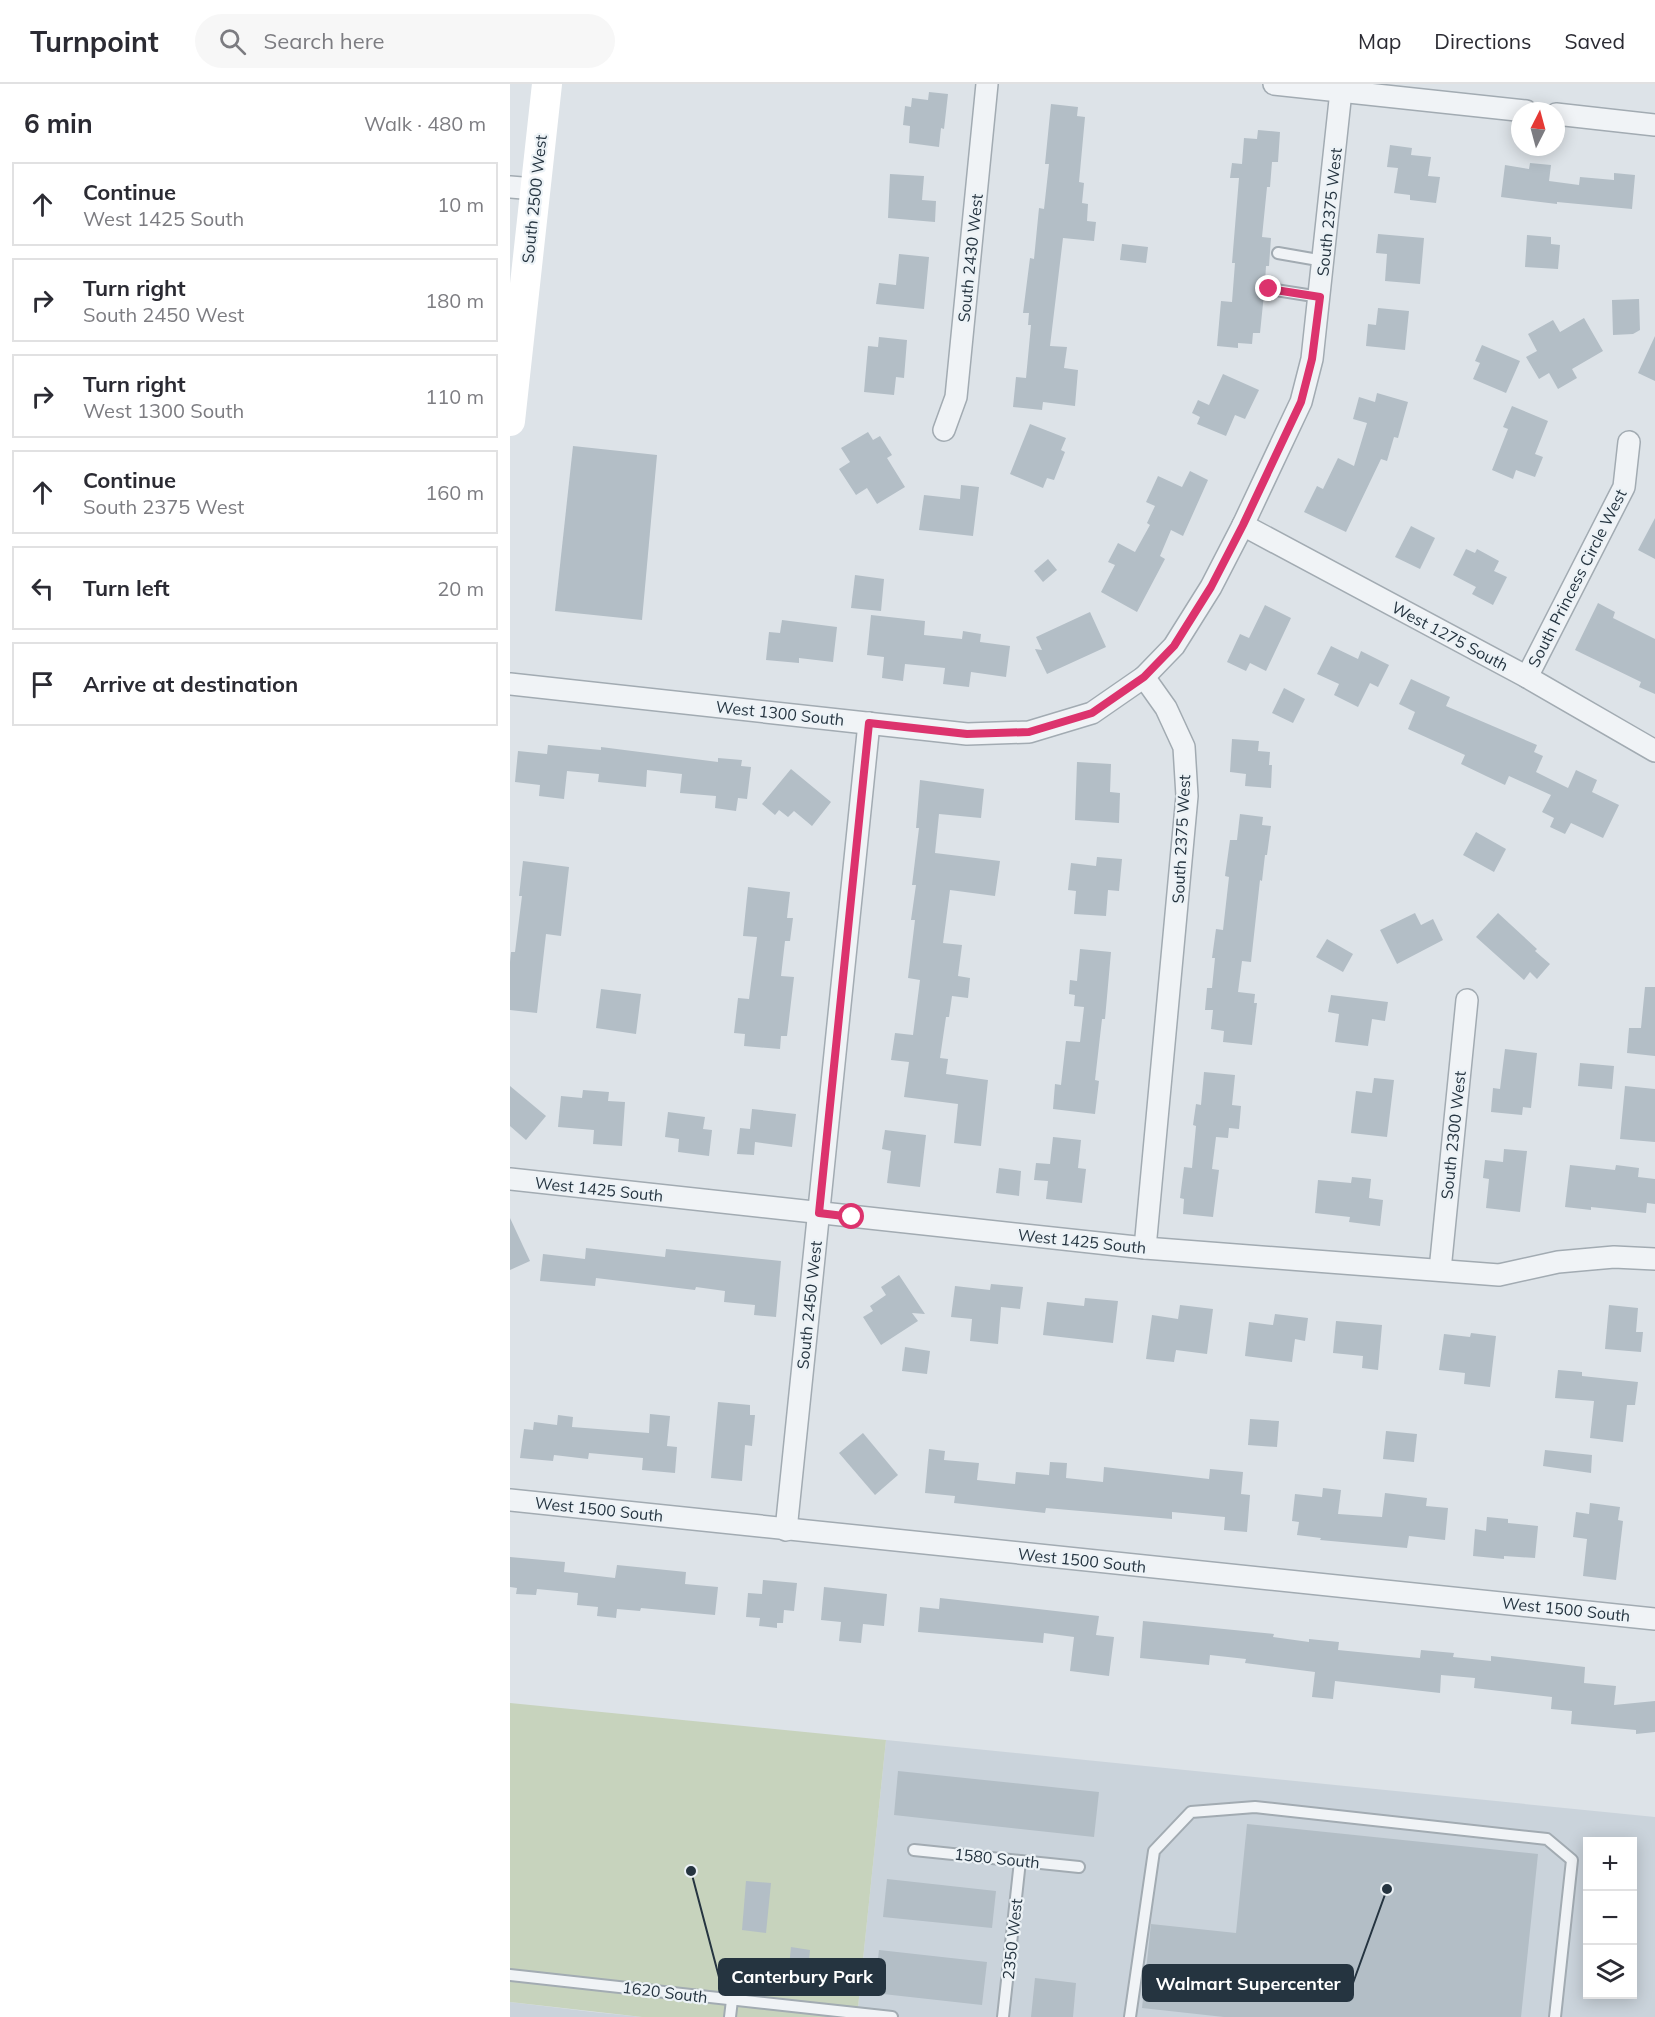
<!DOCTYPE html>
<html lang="en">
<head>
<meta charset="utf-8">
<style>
	:root { --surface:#fff; --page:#f7f7f7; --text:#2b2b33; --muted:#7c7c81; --line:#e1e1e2 }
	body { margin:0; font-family:Mulish,sans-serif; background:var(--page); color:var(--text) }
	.controls { position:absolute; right:18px; bottom:18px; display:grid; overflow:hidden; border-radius:0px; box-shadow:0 3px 15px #0003 }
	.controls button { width:54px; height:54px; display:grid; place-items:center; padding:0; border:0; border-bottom:2px solid var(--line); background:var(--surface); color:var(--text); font:30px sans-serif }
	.compass { position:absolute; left:1001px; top:18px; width:54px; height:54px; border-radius:50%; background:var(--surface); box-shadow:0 3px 15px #0003; rotate:6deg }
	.stop { position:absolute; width:18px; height:18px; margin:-14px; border:4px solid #dc336d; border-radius:50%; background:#fff }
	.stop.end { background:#dc336d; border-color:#fff; box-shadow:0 2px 6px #0008 }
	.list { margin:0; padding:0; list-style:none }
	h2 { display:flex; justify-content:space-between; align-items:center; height:78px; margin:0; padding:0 24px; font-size:26px }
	h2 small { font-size:20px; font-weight:400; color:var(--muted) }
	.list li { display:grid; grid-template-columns:39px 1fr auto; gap:18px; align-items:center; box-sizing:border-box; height:84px; margin:0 12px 12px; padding:0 12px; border:2px solid var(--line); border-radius:0px }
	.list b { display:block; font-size:22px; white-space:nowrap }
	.list p { margin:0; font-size:20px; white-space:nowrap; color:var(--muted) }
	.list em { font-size:20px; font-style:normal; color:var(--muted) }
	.icon { flex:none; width:33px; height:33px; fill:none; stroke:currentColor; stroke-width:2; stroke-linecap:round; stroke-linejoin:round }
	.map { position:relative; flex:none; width:1145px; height:1933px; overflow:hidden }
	header { display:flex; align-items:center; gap:36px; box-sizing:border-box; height:84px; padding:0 30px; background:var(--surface); border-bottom:2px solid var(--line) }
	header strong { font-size:28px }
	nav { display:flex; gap:33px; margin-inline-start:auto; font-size:21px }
	.search { width:420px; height:54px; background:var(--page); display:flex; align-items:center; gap:15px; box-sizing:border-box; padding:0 21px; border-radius:33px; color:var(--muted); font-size:22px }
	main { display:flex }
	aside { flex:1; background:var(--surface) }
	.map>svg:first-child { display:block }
	.built { fill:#cad3db; fill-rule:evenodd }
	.green { fill:#c7d3bd }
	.building { fill:#b3bec6 }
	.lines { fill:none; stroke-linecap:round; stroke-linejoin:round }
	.lane-casing { stroke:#a2abb2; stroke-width:14 }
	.street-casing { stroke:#a2abb2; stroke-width:24 }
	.lane { stroke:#f0f3f6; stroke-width:10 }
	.street { stroke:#f0f3f6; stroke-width:21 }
	.secondary { stroke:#fff; stroke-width:30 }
	.route { stroke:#dc336d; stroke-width:8 }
	.labels { text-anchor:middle; stroke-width:4.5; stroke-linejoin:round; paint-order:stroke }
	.street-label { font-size:16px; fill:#253440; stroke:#ecf2f6 }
	.leader { fill:none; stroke:#253440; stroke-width:2 }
	.callout-dot { fill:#253440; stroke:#ecf2f6; stroke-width:2 }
	.callout { fill:#253440; stroke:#253440; stroke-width:2 }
	.callout-label { font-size:18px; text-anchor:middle; font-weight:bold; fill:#fff }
</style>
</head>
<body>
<header>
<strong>Turnpoint</strong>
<div class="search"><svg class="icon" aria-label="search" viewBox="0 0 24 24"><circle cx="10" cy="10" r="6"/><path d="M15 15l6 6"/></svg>Search here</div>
<nav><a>Map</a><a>Directions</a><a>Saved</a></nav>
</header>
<main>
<aside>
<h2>6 min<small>Walk · 480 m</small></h2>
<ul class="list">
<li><svg class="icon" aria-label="ahead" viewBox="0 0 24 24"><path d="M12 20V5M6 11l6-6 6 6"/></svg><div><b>Continue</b><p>West 1425 South</p></div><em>10 m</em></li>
<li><svg class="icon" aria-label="right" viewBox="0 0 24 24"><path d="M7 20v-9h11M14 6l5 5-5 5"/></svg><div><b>Turn right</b><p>South 2450 West</p></div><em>180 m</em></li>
<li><svg class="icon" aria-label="right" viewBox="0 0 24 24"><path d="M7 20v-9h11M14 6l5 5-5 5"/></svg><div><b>Turn right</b><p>West 1300 South</p></div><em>110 m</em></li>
<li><svg class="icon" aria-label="ahead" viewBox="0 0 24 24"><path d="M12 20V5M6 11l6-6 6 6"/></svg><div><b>Continue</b><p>South 2375 West</p></div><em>160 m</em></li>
<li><svg class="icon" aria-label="left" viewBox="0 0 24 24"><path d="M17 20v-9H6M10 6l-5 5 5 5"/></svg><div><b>Turn left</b></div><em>20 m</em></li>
<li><svg class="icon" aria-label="arrive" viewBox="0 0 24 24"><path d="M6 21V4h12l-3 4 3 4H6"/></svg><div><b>Arrive at destination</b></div></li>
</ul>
</aside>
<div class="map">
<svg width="1145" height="1933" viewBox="0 0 1145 1933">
	<rect width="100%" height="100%" fill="#dde3e8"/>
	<g class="built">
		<path d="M 376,1656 L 1145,1733 L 1145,1933 L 347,1933 ZM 1078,1758 L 1122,1758 L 1122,1910 L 1078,1910 Z"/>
		<polygon points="0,1918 83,1928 132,1933 0,1933"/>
	</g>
	<polygon class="green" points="0,1619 376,1656 347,1933 132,1933 0,1918"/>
	<g class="building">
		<polygon points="419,8 438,10 434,45 431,44 429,63 399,59 400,42 393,41 395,22 401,23 402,14 418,16"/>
		<polygon points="541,20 568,23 567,32 575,33 569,98 574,99 572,119 578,120 577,137 586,138 584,157 553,154 540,262 557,263 554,284 568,286 565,322 533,318 532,326 503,323 506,293 516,294 521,241 518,241 519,229 513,229 520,174 524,175 529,124 534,125 539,80 535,80"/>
		<polygon points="748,46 770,48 768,78 762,78 760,103 757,103 752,153 761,154 759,182 756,182 755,199 752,204 754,210 750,249 743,249 742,260 728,259 728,264 707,262 711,217 722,218 725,179 722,179 729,94 720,94 722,79 732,80 734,54 747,55"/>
		<polygon points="880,61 902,64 901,71 921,73 918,92 930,93 926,119 900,116 900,111 884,109 888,84 877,83"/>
		<polygon points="1020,79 1041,81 1039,97 1069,101 1070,93 1104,96 1104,89 1125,91 1122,125 1047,118 1047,120 991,113 995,81 1019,85"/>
		<polygon points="380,90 414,92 412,116 426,117 425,138 378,134"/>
		<polygon points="868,150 914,154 910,200 875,197 877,170 866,169"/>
		<polygon points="1017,151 1041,153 1041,160 1050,161 1048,185 1015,183"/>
		<polygon points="612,160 638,163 636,179 610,176"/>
		<polygon points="389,170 419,173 414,225 366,220 369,199 386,201"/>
		<polygon points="1129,215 1130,246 1123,250 1103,251 1102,216"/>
		<polygon points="868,224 899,227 895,266 856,262 858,240 866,241"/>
		<polygon points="1074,234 1093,267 1062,285 1067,294 1048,305 1039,289 1029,295 1016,273 1027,267 1018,250 1043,236 1050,248"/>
		<polygon points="1145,252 1145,297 1128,289"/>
		<polygon points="369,253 397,256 394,294 386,293 384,311 354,308 358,262 368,263"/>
		<polygon points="972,261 1010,277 996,309 963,295 970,279 965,277"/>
		<polygon points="713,290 749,306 735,335 725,331 716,352 687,340 690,333 682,329 688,316 699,321"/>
		<polygon points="867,309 898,318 888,354 884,353 877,377 871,375 836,448 794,428 807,402 813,405 828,374 844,382 857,339 843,335 849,313 865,318"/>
		<polygon points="1002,322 1038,337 1025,370 1033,373 1025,393 1006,386 1003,395 982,386 998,345 993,343"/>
		<polygon points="520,340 556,354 551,366 555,368 544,396 537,394 533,404 500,390"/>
		<polygon points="358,348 363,356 370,352 382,371 377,374 395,403 367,420 357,404 346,411 329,385 340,378 331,364"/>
		<polygon points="63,362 147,371 132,536 45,527"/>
		<polygon points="680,387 698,396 673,452 661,446 650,472 655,475 627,528 591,508 605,481 598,478 608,459 625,468 640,441 637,439 645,422 636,418 648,392 672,403"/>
		<polygon points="451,401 469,403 463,452 409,446 414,411 450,415"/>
		<polygon points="1145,434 1145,475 1128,466"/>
		<polygon points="901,442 925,454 910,485 885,473"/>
		<polygon points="956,465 965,469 967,465 989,477 984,487 997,493 983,521 962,510 966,503 943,491"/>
		<polygon points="538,475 547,486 533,498 524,487"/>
		<polygon points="345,491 374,495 371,527 341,524"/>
		<polygon points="1088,519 1105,528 1103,534 1145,555 1145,610 1129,603 1131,598 1065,566"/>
		<polygon points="755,521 781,534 756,587 740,579 736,587 717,578 730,550 739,554"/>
		<polygon points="580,528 596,563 537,590 525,565 532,566 526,553"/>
		<polygon points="361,531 415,537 414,551 452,555 453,547 471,550 470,558 500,562 496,593 461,588 459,603 433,600 435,584 395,580 393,597 372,594 374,573 357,571"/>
		<polygon points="272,536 327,543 323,578 289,574 289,579 256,576 259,548 270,549"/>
		<polygon points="821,562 848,575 851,567 879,581 868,603 860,599 848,623 824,611 829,600 807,590"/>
		<polygon points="901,595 940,613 936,622 1027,661 1024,668 1033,672 1026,688 1058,704 1066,686 1087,696 1082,708 1109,721 1093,754 1061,739 1055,750 1040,743 1044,734 1032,728 1041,711 999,692 995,701 976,692 951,680 955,671 898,645 905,628 889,620"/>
		<polygon points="774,604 795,615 783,639 762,629"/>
		<polygon points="722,655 749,657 748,667 760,668 759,681 762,681 761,704 735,702 736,690 720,688"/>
		<polygon points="38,661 91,666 91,663 208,678 208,674 232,676 231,682 241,683 237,715 228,714 226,727 205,724 206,712 170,709 172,690 137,686 136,703 88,698 89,690 57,687 54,715 29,712 30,701 5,698 8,667 37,670"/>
		<polygon points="567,678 601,680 600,708 610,709 609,739 565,736"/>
		<polygon points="281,685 321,718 302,742 284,727 278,733 269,726 265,731 252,720"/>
		<polygon points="410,696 474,705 471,734 429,730 425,769 490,777 485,812 440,806 433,859 452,861 448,892 460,894 458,914 442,912 439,933 436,933 430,974 438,975 436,990 478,996 471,1062 444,1059 448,1020 394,1013 399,978 381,976 385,949 403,951 410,896 398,894 405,836 401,836 406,801 402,801 409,744 406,744"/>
		<polygon points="730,730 753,733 752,741 761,742 757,771 755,771 752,797 750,796 741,878 732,877 728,908 745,910 744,919 747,919 742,961 713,958 714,947 701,945 703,926 695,926 697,904 702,904 705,874 702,874 706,845 713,846 719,793 715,792 720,756 727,756"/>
		<polygon points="966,748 996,765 984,788 953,771"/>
		<polygon points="587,773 612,775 609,807 598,806 596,832 564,830 566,807 558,806 561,779 586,782"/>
		<polygon points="13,777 59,783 51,852 36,850 27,929 0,926 0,878 1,868 5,868 12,812 9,812"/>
		<polygon points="238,803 280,808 277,834 283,834 280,857 275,857 271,892 284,893 277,952 271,952 270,965 234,962 235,950 224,949 228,914 239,915 247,853 233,852"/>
		<polygon points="905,829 911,841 923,835 933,856 887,880 870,846"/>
		<polygon points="988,829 1027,865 1025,867 1040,880 1027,895 1020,888 1014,896 966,853"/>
		<polygon points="817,855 843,870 833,888 806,873"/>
		<polygon points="570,865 601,868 595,935 592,935 585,996 589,997 585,1030 543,1025 545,1000 551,1001 556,957 570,958 574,923 564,922 565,911 559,910 560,896 567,897"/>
		<polygon points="1135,903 1145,903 1145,972 1117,969 1119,944 1131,944"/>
		<polygon points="91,905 131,910 126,950 86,944"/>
		<polygon points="821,911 878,918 875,937 862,935 858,962 825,958 829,930 818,928"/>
		<polygon points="995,965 1027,969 1021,1024 1013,1023 1012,1031 981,1028 983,1004 990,1005"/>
		<polygon points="1070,979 1104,982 1102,1005 1068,1002"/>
		<polygon points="694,988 725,991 722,1021 731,1022 729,1045 719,1044 718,1054 706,1053 702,1085 709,1086 703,1133 673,1130 674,1115 670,1114 674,1083 682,1084 686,1042 683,1041 686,1020 691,1021"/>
		<polygon points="864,994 884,996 877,1053 841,1049 846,1007 862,1009"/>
		<polygon points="0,1002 36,1032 16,1056 0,1042"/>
		<polygon points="1115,1002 1145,1005 1145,1058 1110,1055"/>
		<polygon points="73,1006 99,1008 98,1017 115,1018 112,1062 83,1060 84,1046 48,1043 51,1012 72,1014"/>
		<polygon points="242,1025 286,1030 282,1063 245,1058 244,1071 227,1070 230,1044 240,1045"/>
		<polygon points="158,1028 195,1033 193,1045 202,1046 199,1072 168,1068 169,1055 155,1053"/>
		<polygon points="375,1046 416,1051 410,1103 377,1099 381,1067 372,1065"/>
		<polygon points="543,1053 571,1056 568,1084 576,1085 572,1119 536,1115 538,1097 524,1096 526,1079 540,1080"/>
		<polygon points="994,1065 1017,1067 1010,1128 976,1124 979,1095 973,1094 975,1076 993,1078"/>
		<polygon points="1060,1081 1105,1086 1106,1081 1129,1084 1128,1093 1145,1095 1145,1120 1137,1119 1136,1129 1081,1123 1081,1126 1055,1123"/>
		<polygon points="489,1084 511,1087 509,1112 486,1109"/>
		<polygon points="842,1093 861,1095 859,1114 873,1116 870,1142 839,1138 840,1133 805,1129 808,1096 841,1099"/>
		<polygon points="0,1134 20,1177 0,1186"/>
		<polygon points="76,1164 155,1173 156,1165 271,1177 266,1233 244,1231 245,1221 214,1218 215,1207 186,1203 185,1206 86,1194 85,1202 30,1197 33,1170 75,1175"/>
		<polygon points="389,1191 415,1230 402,1229 408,1237 371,1261 353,1233 363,1227 360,1222 376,1211 371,1203"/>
		<polygon points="481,1200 513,1203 510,1225 491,1223 488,1260 460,1257 462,1235 441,1233 445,1202 480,1206"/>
		<polygon points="575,1214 608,1217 603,1259 533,1251 537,1218 574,1222"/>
		<polygon points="670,1221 703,1225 697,1270 666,1266 664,1278 636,1275 642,1231 668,1235"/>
		<polygon points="1099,1221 1128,1224 1126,1248 1133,1248 1131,1268 1095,1265"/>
		<polygon points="765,1230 798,1234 795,1257 785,1255 782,1278 735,1272 739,1238 763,1241"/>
		<polygon points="826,1237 872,1241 868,1286 852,1284 853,1272 823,1269"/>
		<polygon points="961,1249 986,1252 980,1303 954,1300 955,1289 929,1286 934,1250 960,1253"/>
		<polygon points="395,1263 420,1267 417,1290 392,1287"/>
		<polygon points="1048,1286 1072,1288 1072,1292 1128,1298 1125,1321 1117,1321 1113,1358 1080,1354 1084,1317 1045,1314"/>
		<polygon points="208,1318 240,1321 240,1331 245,1331 242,1362 235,1361 232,1397 201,1394"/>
		<polygon points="140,1330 160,1332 157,1362 167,1363 165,1389 132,1386 133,1374 79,1369 78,1375 44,1371 43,1377 10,1374 14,1345 23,1346 24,1338 47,1341 48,1331 63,1333 62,1343 139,1349"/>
		<polygon points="740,1335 769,1337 767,1363 738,1361"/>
		<polygon points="876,1347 907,1350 904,1378 873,1375"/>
		<polygon points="353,1349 388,1391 365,1411 329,1369"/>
		<polygon points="419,1365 435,1367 434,1376 469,1379 467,1396 505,1400 506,1388 539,1391 540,1378 557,1379 556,1394 593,1398 594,1383 699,1395 700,1385 733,1388 731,1410 740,1411 737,1448 714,1446 715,1433 662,1428 662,1435 536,1424 535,1429 444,1419 445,1412 415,1409"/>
		<polygon points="1035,1366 1082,1371 1081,1389 1033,1382"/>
		<polygon points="813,1404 831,1406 828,1430 872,1433 875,1409 917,1414 916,1422 938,1424 935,1456 899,1452 897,1464 810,1456 811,1454 787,1451 789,1438 782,1437 785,1410 812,1413"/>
		<polygon points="1080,1419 1110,1423 1108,1436 1113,1437 1106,1496 1073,1492 1077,1455 1063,1453 1066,1428 1079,1430"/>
		<polygon points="977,1433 998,1435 998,1439 1028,1442 1025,1474 994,1472 994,1475 963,1472 965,1445 976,1447"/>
		<polygon points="0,1473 55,1478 54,1488 105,1494 107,1481 176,1488 175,1500 208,1503 205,1531 131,1524 130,1527 107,1525 106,1534 87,1532 88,1523 67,1521 68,1509 27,1505 26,1511 6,1510 7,1504 0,1503"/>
		<polygon points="253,1496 287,1499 284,1527 274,1526 273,1539 267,1539 267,1544 249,1542 250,1534 236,1533 238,1509 252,1510"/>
		<polygon points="314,1503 377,1510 374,1542 353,1540 351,1559 329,1557 331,1538 311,1536"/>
		<polygon points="430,1514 589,1532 586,1551 604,1553 599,1592 560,1587 564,1553 534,1549 533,1559 408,1548 410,1523 429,1525"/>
		<polygon points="633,1537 764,1550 763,1553 799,1558 799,1555 829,1558 828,1566 878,1571 910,1574 911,1566 944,1569 943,1573 981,1577 981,1572 1075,1583 1074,1599 1106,1602 1104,1621 1145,1617 1145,1648 1126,1650 1126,1646 1061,1640 1062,1627 1041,1625 1042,1613 964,1604 965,1594 931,1591 930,1609 825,1597 823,1615 802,1613 805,1588 735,1579 736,1575 700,1571 699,1581 630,1574"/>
		<polygon points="388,1687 589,1708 584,1753 384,1731"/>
		<polygon points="737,1740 1028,1770 1011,1933 714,1933 632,1924 641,1840 726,1849"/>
		<polygon points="377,1795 486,1807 482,1844 373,1833"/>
		<polygon points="236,1797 261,1799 256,1849 232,1846"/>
		<polygon points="281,1863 300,1866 298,1885 279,1883"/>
		<polygon points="369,1866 477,1878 472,1921 364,1909"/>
		<polygon points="525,1894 566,1899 563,1933 521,1933"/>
	</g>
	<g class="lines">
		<defs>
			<g id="lane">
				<polyline points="768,169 814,177"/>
				<polyline points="759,205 810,213"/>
				<polyline points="404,1766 569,1783"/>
				<polyline points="0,1891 382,1933"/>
				<polyline points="220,1933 222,1916"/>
				<polyline points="493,1933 510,1777"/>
				<polyline points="620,1933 644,1767 681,1728 745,1723 1037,1755 1062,1776 1045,1933"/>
			</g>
			<g id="street">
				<polyline points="764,0 1016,27"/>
				<polyline points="1046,30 1145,41"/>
				<polyline points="0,103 25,105"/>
				<polyline points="434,346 446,313 477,0"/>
				<polyline points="733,441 1017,593 1145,667"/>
				<polyline points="634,593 656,624 674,663 677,712 635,1164"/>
				<polyline points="1017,593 1114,403 1119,358"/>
				<polyline points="0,600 457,650 519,648 582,629 634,593 664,562 701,503 733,441 791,318 802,275 831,7"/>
				<polyline points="0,1095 635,1164 989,1191 1048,1178 1104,1173 1145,1175"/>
				<polyline points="930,1186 957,916"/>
				<polyline points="0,1416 1145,1535"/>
				<polyline points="276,1446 359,639"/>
			</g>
		</defs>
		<use href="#lane" class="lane-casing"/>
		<use href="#street" class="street-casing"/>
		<use href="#lane" class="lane"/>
		<use href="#street" class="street"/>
		<polyline class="secondary" points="0,337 37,0"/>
	</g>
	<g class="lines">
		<polyline class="route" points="342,1133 309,1129 359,639 457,650 519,648 582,629 634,593 664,562 701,503 733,441 791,318 802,275 810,213 759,205"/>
	</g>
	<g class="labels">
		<g class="street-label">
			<text transform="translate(24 115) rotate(-84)" y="6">South 2500 West</text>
			<text transform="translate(819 128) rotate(-84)" y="6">South 2375 West</text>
			<text transform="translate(460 174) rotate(-84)" y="6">South 2430 West</text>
			<text transform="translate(1067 494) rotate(-63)" y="6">South Princess Circle West</text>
			<text transform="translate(940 552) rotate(28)" y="6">West 1275 South</text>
			<text transform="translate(270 629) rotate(6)" y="6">West 1300 South</text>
			<text transform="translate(671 755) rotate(-87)" y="6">South 2375 West</text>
			<text transform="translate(943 1051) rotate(-84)" y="6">South 2300 West</text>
			<text transform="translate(89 1105) rotate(6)" y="6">West 1425 South</text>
			<text transform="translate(572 1157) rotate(6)" y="6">West 1425 South</text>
			<text transform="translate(299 1221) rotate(-84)" y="6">South 2450 West</text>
			<text transform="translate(89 1425) rotate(6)" y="6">West 1500 South</text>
			<text transform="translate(572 1476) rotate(6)" y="6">West 1500 South</text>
			<text transform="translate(1056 1525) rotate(6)" y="6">West 1500 South</text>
			<text transform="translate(487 1774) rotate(6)" y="6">1580 South</text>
			<text transform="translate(502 1855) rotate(-84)" y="6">2350 West</text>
			<text transform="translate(155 1908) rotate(7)" y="6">1620 South</text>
		</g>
	</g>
	<path class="leader" d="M181 1787L209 1893M877 1805L843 1899"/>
	<g class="callout-dot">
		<circle cx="181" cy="1787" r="6"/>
		<circle cx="877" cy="1805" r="6"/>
	</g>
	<g class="callout">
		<rect x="209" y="1875" width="166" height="36" rx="6"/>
		<rect x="633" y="1881" width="210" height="36" rx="6"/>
	</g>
	<g class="callout-label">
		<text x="292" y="1899">Canterbury Park</text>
		<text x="738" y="1906">Walmart Supercenter</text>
	</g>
</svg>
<div class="controls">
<button>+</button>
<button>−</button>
<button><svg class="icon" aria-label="layers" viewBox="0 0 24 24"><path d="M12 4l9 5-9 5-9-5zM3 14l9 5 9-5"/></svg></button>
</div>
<svg class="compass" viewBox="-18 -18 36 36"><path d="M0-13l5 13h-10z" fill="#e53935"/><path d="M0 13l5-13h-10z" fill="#7c7c81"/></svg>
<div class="stop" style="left:342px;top:1133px"></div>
<div class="stop end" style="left:759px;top:205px"></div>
</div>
</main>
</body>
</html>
